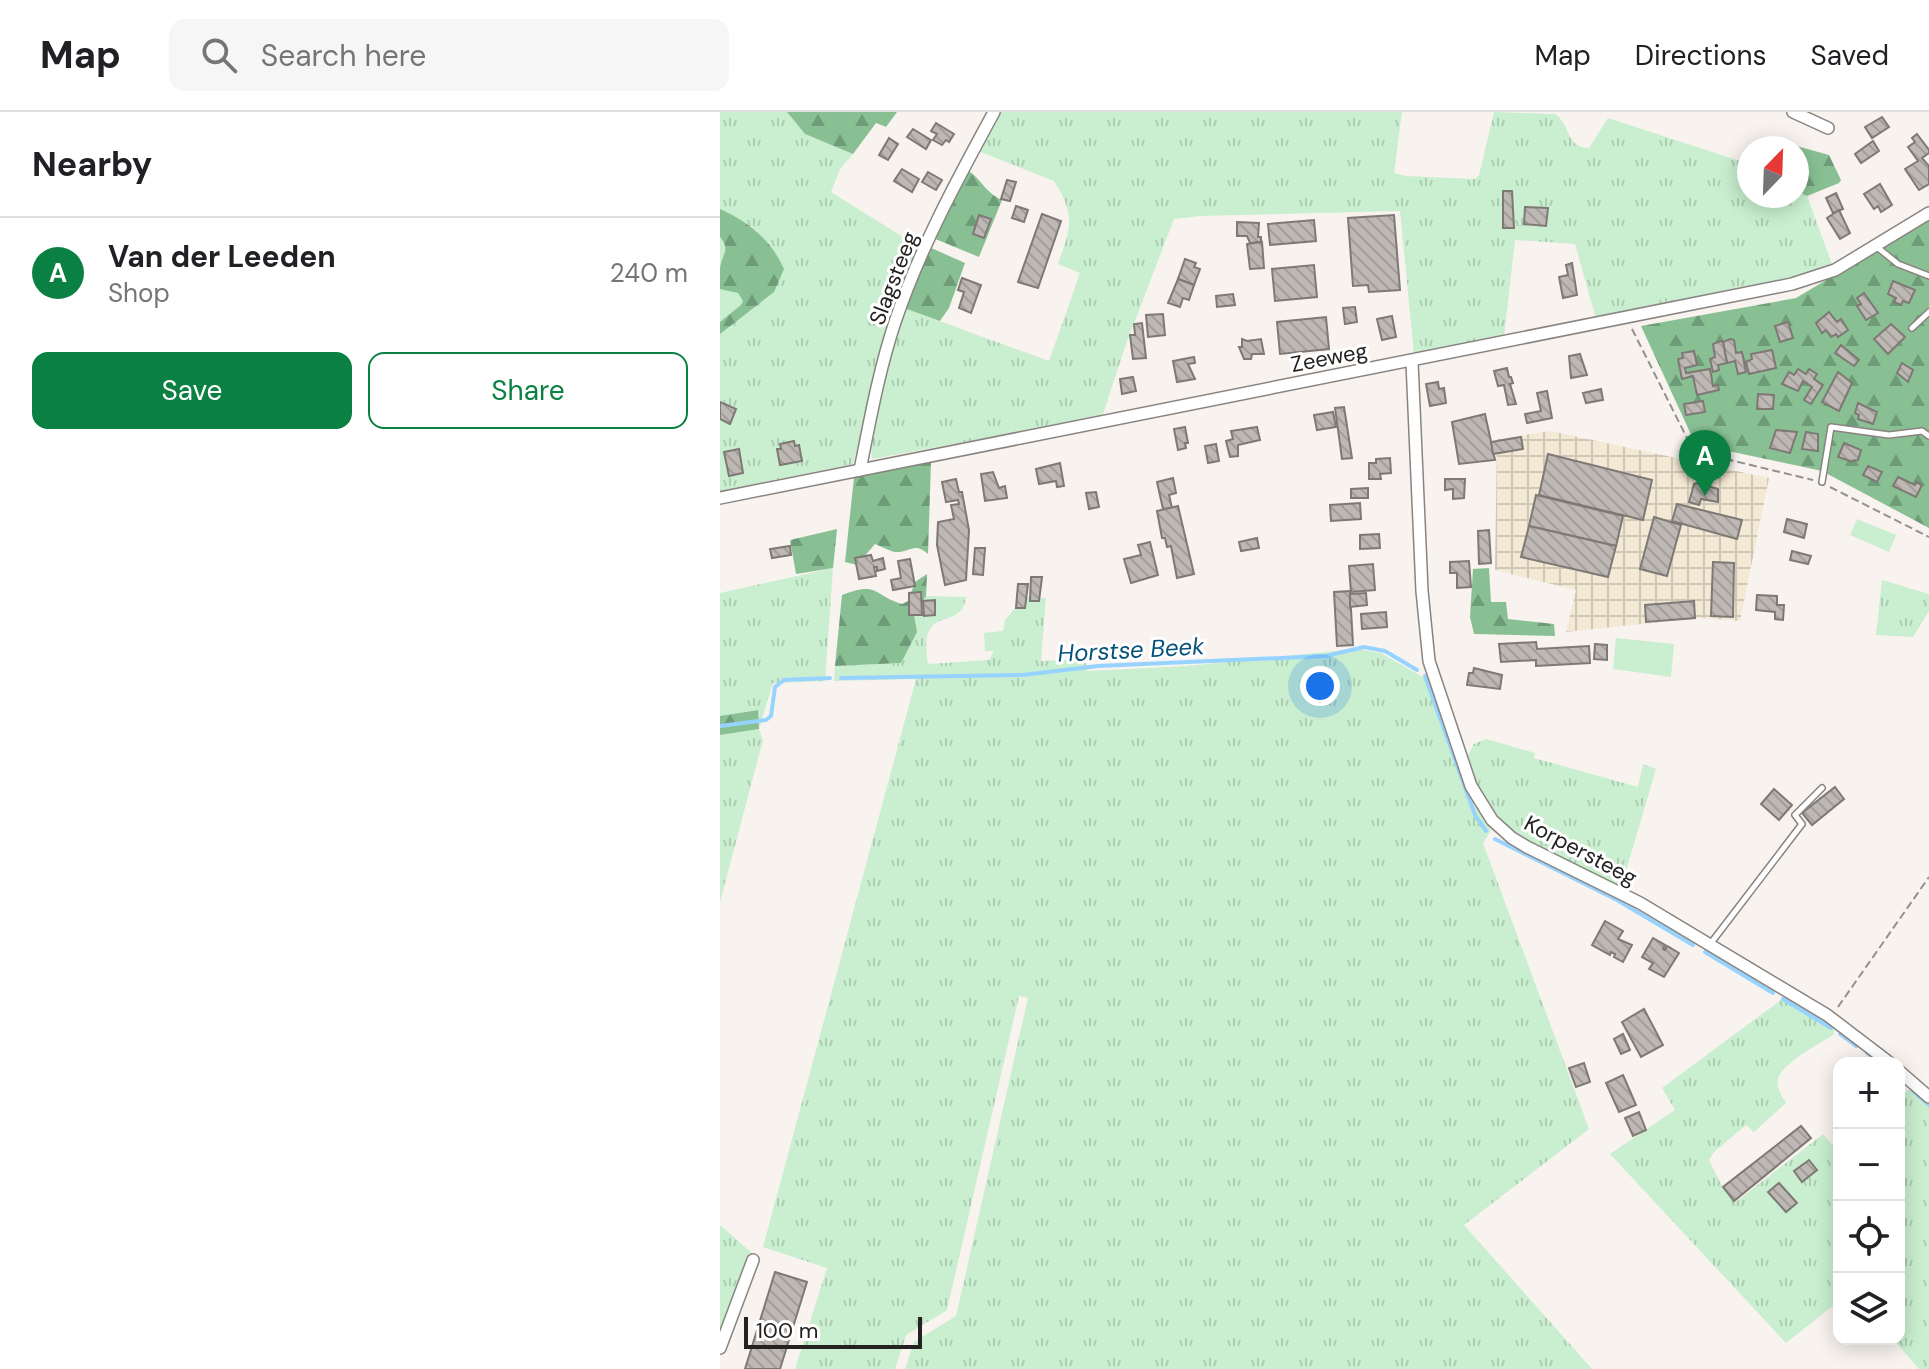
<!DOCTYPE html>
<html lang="en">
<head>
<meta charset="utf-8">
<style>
	:root { --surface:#fff; --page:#f6f6f6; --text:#202124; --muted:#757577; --line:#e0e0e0; --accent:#0b8043 }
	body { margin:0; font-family:"DM Sans",sans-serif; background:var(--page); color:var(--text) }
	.controls { position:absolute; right:24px; bottom:24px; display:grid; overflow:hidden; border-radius:16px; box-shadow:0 4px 20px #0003 }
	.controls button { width:72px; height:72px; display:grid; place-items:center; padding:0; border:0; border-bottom:2px solid var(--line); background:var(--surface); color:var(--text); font:40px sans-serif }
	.compass { position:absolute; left:1017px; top:24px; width:72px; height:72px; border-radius:50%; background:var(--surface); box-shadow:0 4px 20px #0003; rotate:23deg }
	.scale { position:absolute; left:24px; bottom:20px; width:178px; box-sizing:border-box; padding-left:8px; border:4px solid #232220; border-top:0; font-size:22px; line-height:28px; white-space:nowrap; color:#232220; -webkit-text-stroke:6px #fff; paint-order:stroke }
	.you { position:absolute; left:600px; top:574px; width:28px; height:28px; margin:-20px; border:6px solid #fff; border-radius:50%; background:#1a73e8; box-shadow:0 0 0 12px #1a73e833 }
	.badge { display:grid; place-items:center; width:52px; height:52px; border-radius:50%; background:var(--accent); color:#fff; font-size:26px; font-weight:700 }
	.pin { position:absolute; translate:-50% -66px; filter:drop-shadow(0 2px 4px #0008) }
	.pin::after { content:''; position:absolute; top:42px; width:28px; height:24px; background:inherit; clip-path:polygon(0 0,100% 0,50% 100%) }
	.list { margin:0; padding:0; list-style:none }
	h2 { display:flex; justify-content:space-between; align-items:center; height:104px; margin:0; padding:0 32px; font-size:34px }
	h2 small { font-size:26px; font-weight:400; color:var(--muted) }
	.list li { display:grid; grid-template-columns:52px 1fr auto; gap:24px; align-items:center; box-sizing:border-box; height:112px; padding:0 32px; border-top:2px solid var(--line) }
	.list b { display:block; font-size:30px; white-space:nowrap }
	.list p { margin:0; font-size:26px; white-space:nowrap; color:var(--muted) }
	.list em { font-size:26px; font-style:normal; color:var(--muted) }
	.actions { display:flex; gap:16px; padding:24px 32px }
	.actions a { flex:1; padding:18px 0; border:2px solid var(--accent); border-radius:16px; text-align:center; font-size:28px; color:var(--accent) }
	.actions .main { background:var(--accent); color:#fff }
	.icon { flex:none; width:44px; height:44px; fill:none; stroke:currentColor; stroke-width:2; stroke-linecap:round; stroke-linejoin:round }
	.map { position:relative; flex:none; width:1209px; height:1257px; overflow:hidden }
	header { display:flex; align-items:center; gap:48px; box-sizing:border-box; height:112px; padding:0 40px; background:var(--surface); border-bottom:2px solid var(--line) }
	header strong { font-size:38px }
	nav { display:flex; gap:44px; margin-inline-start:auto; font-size:28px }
	.search { width:560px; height:72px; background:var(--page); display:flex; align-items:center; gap:20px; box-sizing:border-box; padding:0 28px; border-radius:16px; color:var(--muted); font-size:30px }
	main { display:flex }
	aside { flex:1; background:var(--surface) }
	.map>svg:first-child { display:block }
	.industrial { fill:url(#industrial-grid) }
	.grass { fill:url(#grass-tufts) }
	.forest { fill:url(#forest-firs) }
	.pitch { fill:#c9efd0 }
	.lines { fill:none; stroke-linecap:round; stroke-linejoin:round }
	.stream { stroke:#97d3ff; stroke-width:4 }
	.building { fill:url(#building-back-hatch); stroke:#7e7975; stroke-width:2 }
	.lane-casing { stroke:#898480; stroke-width:8 }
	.street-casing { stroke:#898480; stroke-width:14 }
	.path { stroke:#93908d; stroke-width:2; stroke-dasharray:8 4; stroke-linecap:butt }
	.lane { stroke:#fff; stroke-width:5 }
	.street { stroke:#fff; stroke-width:11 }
	.labels { text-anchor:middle; stroke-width:6; stroke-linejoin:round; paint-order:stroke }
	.street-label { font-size:22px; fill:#232220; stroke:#fff }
	.water-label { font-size:24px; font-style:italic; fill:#055179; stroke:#fff }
</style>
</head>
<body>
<header>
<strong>Map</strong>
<div class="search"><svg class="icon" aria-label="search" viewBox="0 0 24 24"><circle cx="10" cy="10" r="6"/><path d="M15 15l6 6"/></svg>Search here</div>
<nav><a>Map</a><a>Directions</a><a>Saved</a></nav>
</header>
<main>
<aside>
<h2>Nearby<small></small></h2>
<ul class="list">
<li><span class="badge">A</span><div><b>Van der Leeden</b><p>Shop</p></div><em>240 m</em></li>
</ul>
<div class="actions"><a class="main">Save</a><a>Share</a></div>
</aside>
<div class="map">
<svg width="1209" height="1257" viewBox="0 0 1209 1257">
	<defs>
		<pattern id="industrial-grid" width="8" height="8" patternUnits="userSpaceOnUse" patternTransform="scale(2)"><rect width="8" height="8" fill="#f3e9d4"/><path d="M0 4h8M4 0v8" fill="none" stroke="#d0c8b6"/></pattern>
		<pattern id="grass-tufts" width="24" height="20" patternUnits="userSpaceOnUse" patternTransform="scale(2)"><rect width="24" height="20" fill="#c9efd0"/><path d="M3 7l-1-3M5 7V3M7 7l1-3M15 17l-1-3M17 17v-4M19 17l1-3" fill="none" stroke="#accdb2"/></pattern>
		<pattern id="forest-firs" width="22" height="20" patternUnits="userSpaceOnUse" patternTransform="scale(2)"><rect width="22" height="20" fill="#88c093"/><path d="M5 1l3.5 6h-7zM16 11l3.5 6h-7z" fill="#6f9c78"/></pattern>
		<pattern id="building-back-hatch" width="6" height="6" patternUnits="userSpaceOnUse" patternTransform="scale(2)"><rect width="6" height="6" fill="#beb8b4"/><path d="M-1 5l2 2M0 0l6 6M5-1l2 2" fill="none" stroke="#a39e9a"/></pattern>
	</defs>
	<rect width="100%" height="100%" fill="#f8f3ee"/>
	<polygon class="industrial" points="831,319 1049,366 1020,509 980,506 846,520 856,478 775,458 777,327"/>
	<g class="grass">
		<polygon points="0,0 67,0 85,22 133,42 120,57 111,80 199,135 175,195 133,352 0,379"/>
		<path d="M 279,0 L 682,0 L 674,61 L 686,64 L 755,67 L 759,63 L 774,0 L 835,2 C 851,13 846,36 869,36 L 888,6 L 1029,52 L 1029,84 L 1077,84 L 1077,79 L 1087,84 L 1112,152 L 1092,161 L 1046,173 L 876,207 L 855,132 L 795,128 L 784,225 L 694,242 L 680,99 L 480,104 L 454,107 L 405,235 L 382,305 L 152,347 L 151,331 L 176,221 L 184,196 L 329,249 L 360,161 L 338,152 C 351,116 356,104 334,69 L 258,39 Z"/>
		<polygon points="113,456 105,569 53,571 39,617 43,628 0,790 0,623 39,617 37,598 0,604 0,481"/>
		<polygon points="1162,468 1209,482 1209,499 1193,525 1156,523"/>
		<path d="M 206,484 L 246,485 C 242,522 197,488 208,552 L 269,548 L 274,539 L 265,539 L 264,521 L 283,519 L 285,508 L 304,485 L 326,486 L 321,549 L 365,547 L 367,559 L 467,554 L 635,537 L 661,541 L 713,571 L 751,685 L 771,718 L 763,731 L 869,1017 L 744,1113 L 872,1257 L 185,1257 L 194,1230 L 236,1204 L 308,886 L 299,884 L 227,1198 L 186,1223 L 175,1257 L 75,1257 L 107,1156 L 43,1135 L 196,567 L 114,569 L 115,554 L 181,551 L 194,503 Z"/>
		<path d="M 766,627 L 815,641 L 814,646 L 918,675 L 923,652 L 936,657 L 901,776 C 865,758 808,738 780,711 C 762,694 755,666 748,643 L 754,632 Z"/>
		<path d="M 1065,885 L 1116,914 L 1113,923 C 1099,932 1062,951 1058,967 C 1056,976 1062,984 1066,991 L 1034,1020 L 1026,1013 L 994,1040 L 989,1048 L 1003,1076 L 1016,1090 L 1103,1022 L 1116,1037 L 1119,1035 L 1119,1189 L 1066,1231 L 890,1042 L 955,998 L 942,976 Z"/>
		<polygon points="1193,974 1209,988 1209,1257 1199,1257 1173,1227 1179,1227 1179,986"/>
		<polygon points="0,1113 32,1141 0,1224"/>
	</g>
	<g class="forest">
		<polygon points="67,0 177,0 166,15 156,11 133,42 85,22"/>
		<polygon points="1066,31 1109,43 1121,68 1119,71 1087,84 1077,79 1077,36 1064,36"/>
		<path d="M 247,58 C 262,67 263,79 282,88 L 259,145 L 213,126 Z"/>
		<path d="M 0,97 C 29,110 51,128 64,157 L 54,180 L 0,222 L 0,210 L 21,193 L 23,189 L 18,181 L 0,177 C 0,170 0,162 0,156 C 2,142 11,138 0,125 Z"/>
		<polygon points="1209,107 1209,416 1102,359 980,333 974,329 921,214 1076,186"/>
		<polygon points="209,135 245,151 229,196 220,209 184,196"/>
		<path d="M 211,350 L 208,442 C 194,429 190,441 175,440 C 169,439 161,434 155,432 L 137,453 L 125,450 L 134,365 Z"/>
		<polygon points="117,417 113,456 76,462 70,428"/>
		<polygon points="769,456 771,490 786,490 788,507 834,512 835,524 754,522 750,505 753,457"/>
		<path d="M 207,462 L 206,484 L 194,503 L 197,520 L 181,551 L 115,554 L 122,483 C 159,469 152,483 182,492 L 188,489 L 195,470 Z"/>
		<polygon points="38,598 39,617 0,623 0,604"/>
	</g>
	<g class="pitch">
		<polygon points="1137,407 1176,423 1169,440 1130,423"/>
		<polygon points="896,526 954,532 951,565 893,557"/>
	</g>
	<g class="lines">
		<g class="stream">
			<polyline points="705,564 755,703 766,719"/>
			<polyline points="121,566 303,563 378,554 606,544 644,535 665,539 697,558"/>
			<polyline points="0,614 46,608 51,604 55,575 64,568 110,566"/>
			<polyline points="775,727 897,788 973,833"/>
			<polyline points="985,840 1053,881"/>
			<polyline points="1063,887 1111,916"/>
			<polyline points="1120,922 1136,934"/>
			<polyline points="1147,941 1160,951"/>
			<polyline points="1193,979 1209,993"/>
		</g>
	</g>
	<g class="building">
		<polygon points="1162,5 1169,15 1152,26 1145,15"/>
		<polygon points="216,11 234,22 229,30 226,28 222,33 213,28 217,22 211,19"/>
		<polygon points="193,17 211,28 206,37 187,25"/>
		<polygon points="1197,22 1209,38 1209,41 1202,46 1209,54 1209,72 1199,78 1185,57 1198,49 1188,35 1195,30 1192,26"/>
		<polygon points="169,26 178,32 168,48 159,43"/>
		<polygon points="1153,29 1159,39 1141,51 1135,42"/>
		<polygon points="182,57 199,67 192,80 174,69"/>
		<polygon points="208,60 222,68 216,78 202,70"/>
		<polygon points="287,68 296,70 290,89 281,87"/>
		<polygon points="1160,72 1172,93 1161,100 1158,94 1154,97 1144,82"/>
		<polygon points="783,79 792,79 794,116 783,116"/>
		<polygon points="1116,81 1123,97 1113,101 1106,86"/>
		<polygon points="296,94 308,98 304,110 292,106"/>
		<polygon points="805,95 828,96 826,114 804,112"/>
		<polygon points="1119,98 1130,121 1120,127 1107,106"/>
		<polygon points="322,102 341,109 318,176 298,170"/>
		<polygon points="259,103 271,107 264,126 253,122"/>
		<polygon points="674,103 680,178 649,180 648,173 633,174 628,106"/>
		<polygon points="594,108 596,129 550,133 548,112"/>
		<polygon points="517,110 539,111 538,125 541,125 541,130 530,131 527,124 517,124"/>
		<polygon points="542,130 544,156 530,157 527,132"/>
		<polygon points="465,147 476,151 474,155 480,157 474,173 458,167"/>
		<polygon points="852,151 857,183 843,186 839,165 848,163 846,153"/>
		<polygon points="594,153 597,185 555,189 552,157"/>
		<polygon points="242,166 261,173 251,201 239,196 244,180 238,178"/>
		<polygon points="458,167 474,173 469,188 463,186 460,195 448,191"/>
		<polygon points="1173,169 1195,178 1189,191 1183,189 1181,193 1174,190 1176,186 1168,182"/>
		<polygon points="1144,181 1158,201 1146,208 1137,194 1141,192 1137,186"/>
		<polygon points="513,182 515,193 497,195 496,184"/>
		<polygon points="635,195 637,210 625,212 623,196"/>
		<polygon points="1109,200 1117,210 1121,207 1128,218 1118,225 1116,222 1111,225 1106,218 1102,221 1096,211"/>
		<polygon points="443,202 445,223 428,225 426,203"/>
		<polygon points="672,204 676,225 662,228 657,207"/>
		<polygon points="606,205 609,237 560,242 557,210"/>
		<polygon points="1068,210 1073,226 1060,230 1055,214"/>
		<polygon points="422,211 426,246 413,247 410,223 415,223 414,212"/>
		<polygon points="1171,212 1185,225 1168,242 1154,227"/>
		<polygon points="522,227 527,229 541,227 544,242 532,242 531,247 524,247 519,235 522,235"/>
		<polygon points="1010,227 1014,228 1016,241 1022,240 1026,260 1018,262 1015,249 1007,251 1003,230"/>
		<polygon points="1000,229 1003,230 1007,251 998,253 999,258 993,260 990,247 995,245 993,232"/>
		<polygon points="1121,233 1139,248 1134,254 1115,241"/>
		<polygon points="1052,238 1056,256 1029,262 1026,250 1032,247 1031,242"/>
		<polygon points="974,239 977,253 965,256 966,261 990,257 993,274 998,273 999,278 977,283 973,264 962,267 958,247 963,246 962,241"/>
		<polygon points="860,242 867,263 851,266 849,244"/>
		<polygon points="474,245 475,251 468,252 475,267 457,270 453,249"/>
		<polygon points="1182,251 1193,258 1188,270 1177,261"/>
		<polygon points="787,256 789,265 791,265 793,271 790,272 796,292 788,293 784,273 778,274 774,259"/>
		<polygon points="1078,257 1086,262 1089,257 1097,262 1094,267 1103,273 1091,292 1084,288 1092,275 1083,269 1078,279 1062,272 1069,260 1074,263"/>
		<polygon points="1118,260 1132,271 1119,299 1102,290"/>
		<polygon points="413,265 416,279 402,282 400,267"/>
		<polygon points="718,270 719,277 724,276 726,291 710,294 706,272"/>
		<polygon points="881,277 883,288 866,291 863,281"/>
		<polygon points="827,279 832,306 807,311 805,302 821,299 817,281"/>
		<polygon points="1038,282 1054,283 1053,297 1037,297"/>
		<polygon points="983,289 985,300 966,303 964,292"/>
		<polygon points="0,290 16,297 10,312 0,307"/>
		<polygon points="1138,291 1157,300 1153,312 1138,307 1139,303 1135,301"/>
		<polygon points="624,295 632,346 622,347 615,296"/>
		<polygon points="613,300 616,315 597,318 594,303"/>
		<polygon points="765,302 775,348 739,352 732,310"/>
		<polygon points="465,315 468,331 465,331 466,336 458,338 454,317"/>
		<polygon points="537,315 540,328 518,333 518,344 510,345 506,329 513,327 511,319"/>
		<polygon points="1056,318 1077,320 1070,341 1050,336"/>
		<polygon points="1086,320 1098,322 1098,339 1082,337"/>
		<polygon points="801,325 803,337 773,342 771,330"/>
		<polygon points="74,329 75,334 79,333 82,349 60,353 57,337 61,337 60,332"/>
		<polygon points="1124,331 1141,338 1138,348 1130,349 1118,345"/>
		<polygon points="496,332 499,349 488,351 485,334"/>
		<polygon points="19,337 23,361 9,364 4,340"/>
		<polygon points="828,342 932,368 923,408 819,383"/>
		<polygon points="670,346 671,361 660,362 661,367 649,367 649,351 656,351 656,347"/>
		<polygon points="340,351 344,374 337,375 336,369 319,372 316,357"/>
		<polygon points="1148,354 1162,360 1157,370 1143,363"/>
		<polygon points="273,360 279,376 285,374 287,386 265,389 261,362"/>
		<polygon points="1178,365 1195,373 1196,370 1202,373 1196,385 1173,374"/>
		<polygon points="453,366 456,381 449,383 452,396 443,397 437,370"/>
		<polygon points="236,367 239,380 242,380 249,418 246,468 225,473 217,433 218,410 234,407 231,393 239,392 238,388 226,390 222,370"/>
		<polygon points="725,367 745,367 744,386 733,387 733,377 725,378"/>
		<polygon points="977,371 998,377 998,390 981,387 979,393 969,390 974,372"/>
		<polygon points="648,376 648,386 631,386 631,377"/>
		<polygon points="376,380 379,395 369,397 366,381"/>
		<polygon points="816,383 903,404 896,434 809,414"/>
		<polygon points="640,391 641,407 611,409 610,393"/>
		<polygon points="957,392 1022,408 1017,427 952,409"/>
		<polygon points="458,394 474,462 457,466 451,434 447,435 445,426 442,426 437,399"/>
		<polygon points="934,405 961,413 947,464 920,457"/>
		<polygon points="1067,407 1087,412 1084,426 1064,420"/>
		<polygon points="809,414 896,434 888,465 801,445"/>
		<polygon points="769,418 771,451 759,452 758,419"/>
		<polygon points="659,422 660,436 640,437 640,423"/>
		<polygon points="537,426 539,436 521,439 519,430"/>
		<polygon points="430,430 438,463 411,471 404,447 421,443 418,433"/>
		<polygon points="70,434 71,443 52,446 50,437"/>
		<polygon points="255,436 265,436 263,463 253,462"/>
		<polygon points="1072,439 1091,444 1088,452 1070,448"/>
		<polygon points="151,443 153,449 163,446 165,457 157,459 157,455 154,455 156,464 139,467 135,446"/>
		<polygon points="190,447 195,474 173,478 171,468 181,466 178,449"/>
		<polygon points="749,449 751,475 737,476 737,461 730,461 730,450"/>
		<polygon points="993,450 1014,451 1013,505 991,504"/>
		<polygon points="653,452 655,478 631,480 629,454"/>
		<polygon points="311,465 322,465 319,489 310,489"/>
		<polygon points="298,472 308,472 305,496 296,496"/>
		<polygon points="630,479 633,533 617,534 614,480"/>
		<polygon points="201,480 202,503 189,503 189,481"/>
		<polygon points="646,481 647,493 630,495 630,482"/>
		<polygon points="1037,483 1057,484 1057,493 1064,493 1063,508 1055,507 1055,500 1036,498"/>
		<polygon points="215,488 215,503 204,504 203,489"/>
		<polygon points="974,489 975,506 926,510 925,493"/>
		<polygon points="666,500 667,515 642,517 641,502"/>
		<polygon points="816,530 817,537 869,534 870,551 816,554 816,548 781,550 779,532"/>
		<polygon points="875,532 887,533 887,548 874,547"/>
		<polygon points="754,556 782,563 780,577 747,573 749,561 753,561"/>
		<polygon points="1115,675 1124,687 1092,713 1082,701"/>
		<polygon points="1054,677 1072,693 1059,708 1041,692"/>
		<polygon points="885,809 903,819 898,827 912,833 903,850 894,845 895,842 891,840 890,843 872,833"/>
		<polygon points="933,826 945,833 943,837 945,838 947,834 959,841 944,865 929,857 933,851 922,845"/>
		<polygon points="924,897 943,933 921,945 902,910"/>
		<polygon points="903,922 910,938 901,942 894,927"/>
		<polygon points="864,951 870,970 856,975 849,956"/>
		<polygon points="903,963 916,993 899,1000 886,971"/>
		<polygon points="919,1000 926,1018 913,1024 905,1006"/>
		<polygon points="1081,1014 1091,1026 1014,1089 1003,1075"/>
		<polygon points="1089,1048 1097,1058 1082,1070 1074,1059"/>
		<polygon points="1059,1071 1077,1091 1066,1100 1048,1080"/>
		<polygon points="55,1160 87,1170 60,1257 25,1257"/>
	</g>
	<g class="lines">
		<defs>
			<g id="lane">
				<polyline points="1157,135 1178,152 1209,164"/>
				<polyline points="1192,216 1209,200"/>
				<polyline points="1102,370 1111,315 1169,323 1202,319 1209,324"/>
				<polyline points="991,831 1082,712 1075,703 1102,676"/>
			</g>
			<g id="street">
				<polyline points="1073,0 1108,16"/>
				<polyline points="692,250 702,479 709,549 751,674 772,708 792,726 807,735 920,791 1107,903 1170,951"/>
				<path d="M 140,358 C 150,308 159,258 175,210 C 200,136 237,68 274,0"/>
				<polyline points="0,386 1072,172 1115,158 1209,101"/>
				<polyline points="1179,959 1209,985"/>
				<polyline points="0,1236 33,1148"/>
			</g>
		</defs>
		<use href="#lane" class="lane-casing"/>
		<use href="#street" class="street-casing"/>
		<g class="path">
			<polyline points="912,217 968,328 981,341 1093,368"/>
			<polyline points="1110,375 1209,425"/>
			<polyline points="1118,895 1209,765"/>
		</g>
		<use href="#lane" class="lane"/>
		<use href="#street" class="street"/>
	</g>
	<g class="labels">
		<g class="street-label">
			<text transform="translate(173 166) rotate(-69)" y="8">Slagsteeg</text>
			<text transform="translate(609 245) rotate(-11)" y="8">Zeeweg</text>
			<text transform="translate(861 738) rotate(28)" y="8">Korpersteeg</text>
		</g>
		<g class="water-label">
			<text transform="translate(411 538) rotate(-3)" y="8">Horstse Beek</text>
		</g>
	</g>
</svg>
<div class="controls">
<button>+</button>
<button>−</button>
<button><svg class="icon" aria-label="locate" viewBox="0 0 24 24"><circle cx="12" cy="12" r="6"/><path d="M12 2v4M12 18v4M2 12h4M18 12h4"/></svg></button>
<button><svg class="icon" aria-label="layers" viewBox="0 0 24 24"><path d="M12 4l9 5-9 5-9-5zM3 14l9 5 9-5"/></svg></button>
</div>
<svg class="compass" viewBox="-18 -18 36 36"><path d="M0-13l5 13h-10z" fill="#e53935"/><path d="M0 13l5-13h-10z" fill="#757577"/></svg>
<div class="scale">100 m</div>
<div class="you"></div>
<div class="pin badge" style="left:985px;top:384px">A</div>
</div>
</main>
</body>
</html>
